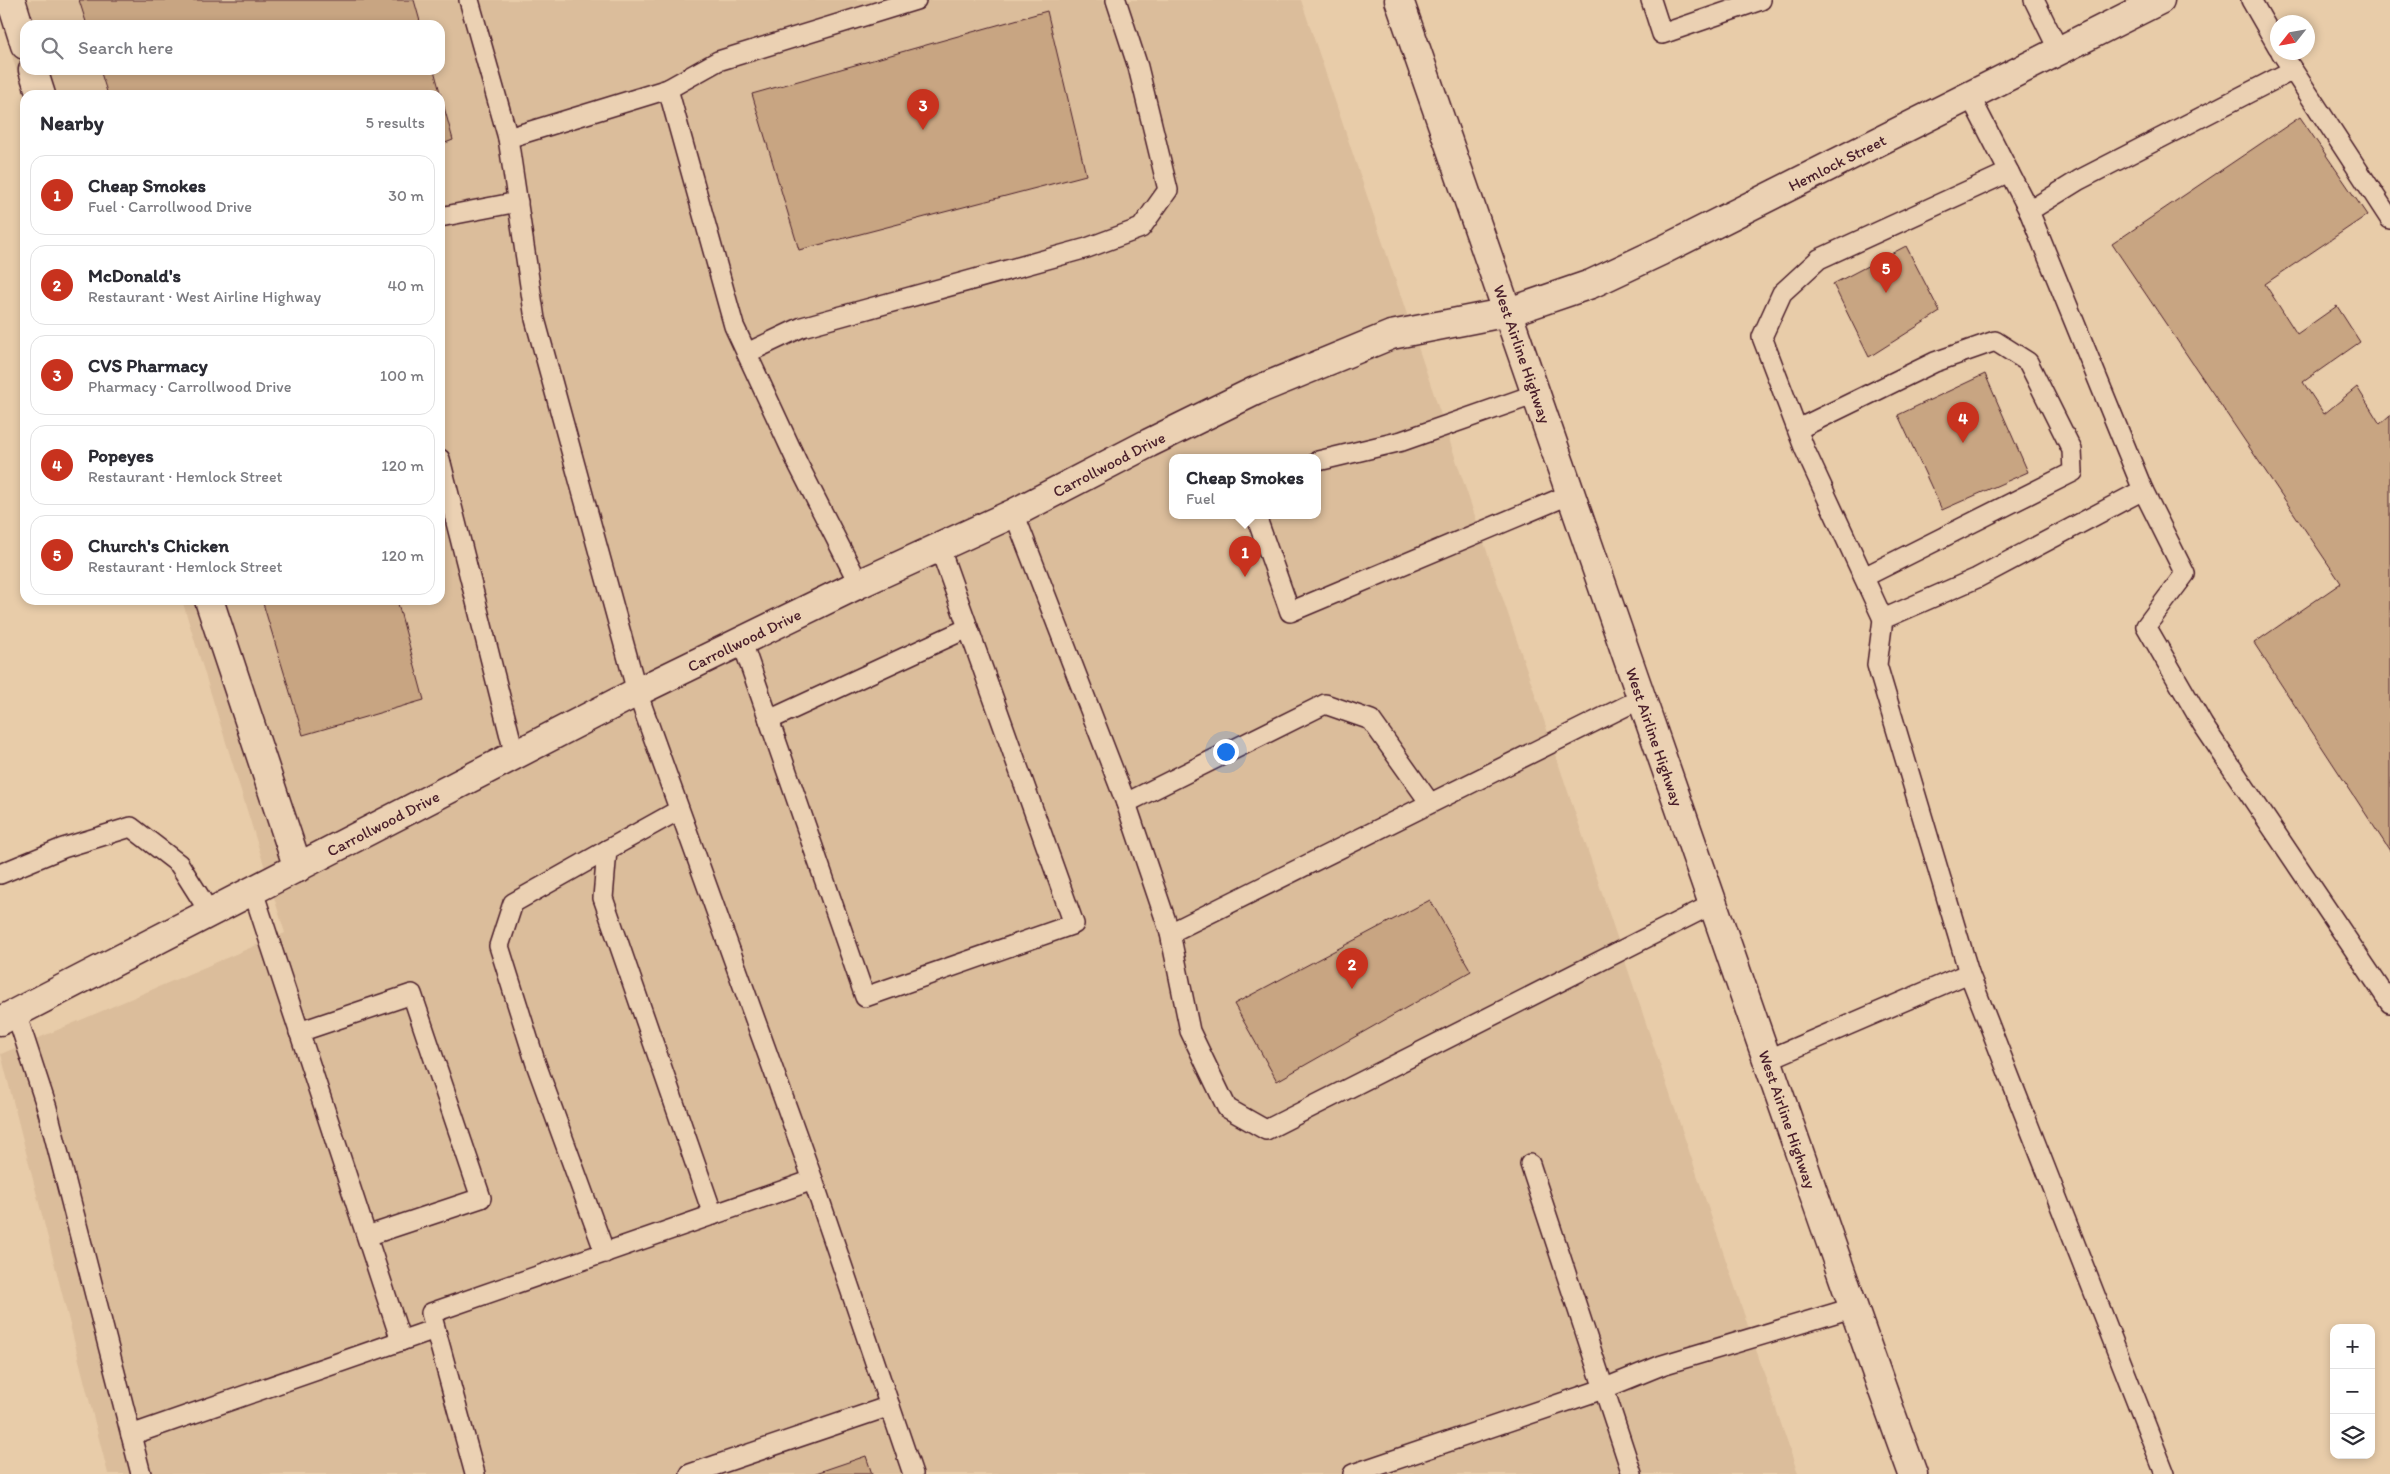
<!DOCTYPE html>
<html lang="en">
<head>
<meta charset="utf-8">
<style>
	:root { --surface:#fff; --page:#f7f7f7; --text:#2b2b33; --muted:#7c7c81; --line:#e1e1e2; --accent:#c8321e }
	body { margin:0; font-family:Itim,sans-serif; background:var(--page); color:var(--text) }
	.controls { position:absolute; right:15px; bottom:15px; display:grid; overflow:hidden; border-radius:10px; box-shadow:0 2px 8px #0003 }
	.controls button { width:45px; height:45px; display:grid; place-items:center; padding:0; border:0; border-bottom:1px solid var(--line); background:var(--surface); color:var(--text); font:25px sans-serif }
	.compass { position:absolute; left:2270px; top:15px; width:45px; height:45px; border-radius:50%; background:var(--surface); box-shadow:0 2px 8px #0003; rotate:239deg }
	.you { position:absolute; left:1225px; top:751px; width:18px; height:18px; margin:-12px; border:4px solid #fff; border-radius:50%; background:#1a73e8; box-shadow:0 0 0 8px #1a73e833 }
	.badge { display:grid; place-items:center; width:32px; height:32px; border-radius:50%; background:var(--accent); color:#fff; font-size:16px; font-weight:700 }
	.pin { position:absolute; translate:-50% -41px; filter:drop-shadow(0 1px 2px #0008) }
	.pin::after { content:''; position:absolute; top:26px; width:18px; height:15px; background:inherit; clip-path:polygon(0 0,100% 0,50% 100%) }
	.popup { position:absolute; left:1169px; top:454px; width:152px; height:65px; box-sizing:border-box; display:grid; place-content:center; border-radius:10px; background:var(--surface); filter:drop-shadow(0 1px 4px #0005); font-size:16px; white-space:nowrap; color:var(--muted) }
	.popup b { font-size:19px; color:var(--text) }
	.popup::after { content:''; position:absolute; left:50%; top:100%; margin-left:-10px; border:10px solid transparent; border-top-color:var(--surface) }
	.list { margin:0; padding:0; list-style:none }
	h2 { display:flex; justify-content:space-between; align-items:center; height:65px; margin:0; padding:0 20px; font-size:21px }
	h2 small { font-size:16px; font-weight:400; color:var(--muted) }
	.list li { display:grid; grid-template-columns:32px 1fr auto; gap:15px; align-items:center; box-sizing:border-box; height:80px; margin:0 10px 10px; padding:0 10px; border:1px solid var(--line); border-radius:15px }
	.list b { display:block; font-size:19px; white-space:nowrap }
	.list p { margin:0; font-size:16px; white-space:nowrap; color:var(--muted) }
	.list em { font-size:16px; font-style:normal; color:var(--muted) }
	.icon { flex:none; width:28px; height:28px; fill:none; stroke:currentColor; stroke-width:2; stroke-linecap:round; stroke-linejoin:round }
	.map { position:relative; flex:none; width:2390px; height:1474px; overflow:hidden }
	.search { position:absolute; background:var(--surface); box-shadow:0 2px 8px #0003; left:20px; top:20px; width:425px; height:55px; display:flex; align-items:center; gap:12px; box-sizing:border-box; padding:0 18px; border-radius:15px; color:var(--muted); font-size:19px }
	.panel { position:absolute; background:var(--surface); box-shadow:0 2px 8px #0003; left:20px; top:90px; width:425px; height:515px; border-radius:15px }
	.map>svg:first-child { display:block }
	.built { fill:#dbbd9b; fill-rule:evenodd }
	.building { fill:#c8a582; stroke:#4a1f2b }
	.lines { fill:none; stroke-linecap:round; stroke-linejoin:round }
	.lane-casing { stroke:#4a1f2b; stroke-width:22 }
	.street-casing { stroke:#4a1f2b; stroke-width:31 }
	.secondary-casing { stroke:#4a1f2b; stroke-width:31 }
	.highway-casing { stroke:#4a1f2b; stroke-width:31 }
	.lane { stroke:#ebd1b3; stroke-width:19 }
	.street { stroke:#ebd1b3; stroke-width:28 }
	.secondary { stroke:#ebd1b3; stroke-width:28 }
	.highway { stroke:#ebd1b3; stroke-width:28 }
	.labels { text-anchor:middle; stroke-width:4; stroke-linejoin:round; paint-order:stroke }
	.street-label { font-size:16px; fill:#4a1f2b; stroke:#ebd1b3 }
</style>
</head>
<body>
<div class="map">
<svg width="2390" height="1474" viewBox="0 0 2390 1474">
	<rect width="100%" height="100%" fill="#e8cca9"/>
	<filter id="ink" filterUnits="userSpaceOnUse"><feTurbulence type="fractalNoise" baseFrequency=".02" numOctaves="2"/><feDisplacementMap in="SourceGraphic" scale="10" xChannelSelector="R" yChannelSelector="G"/><feConvolveMatrix kernelMatrix="1 2 1 2 8 2 1 2 1" color-interpolation-filters="sRGB"/></filter>
	<g filter="url(#ink)">
		<path class="built" d="M 0,0 L 1301,0 L 1798,1474 L 108,1474 L 1,1054 L 285,933 L 182,600 L 440,600 L 440,95 L 25,95 L 25,98 L 0,17 ZM 25,25 L 440,25 L 440,70 L 25,70 ZM 1172,458 L 1318,458 L 1318,516 L 1172,516 Z"/>
		<g class="building">
			<polygon points="79,0 414,0 421,25 87,25"/>
			<polygon points="1047,11 1086,175 799,250 752,94"/>
			<polygon points="100,70 434,70 453,140 440,145 440,95 108,95"/>
			<polygon points="2300,117 2367,215 2265,284 2297,334 2337,306 2360,342 2303,382 2324,414 2357,387 2380,424 2390,415 2390,851 2254,643 2341,583 2112,244"/>
			<polygon points="1906,246 1940,312 1869,357 1833,284"/>
			<polygon points="1985,374 2028,472 1942,510 1898,415"/>
			<polygon points="262,600 397,600 424,700 303,735"/>
			<polygon points="1430,900 1471,971 1277,1081 1234,1004"/>
			<polygon points="866,1456 872,1474 813,1474"/>
		</g>
		<g class="lines">
			<defs>
				<g id="lane">
					<polyline points="469,0 508,138 535,319 637,692 813,1180 913,1474"/>
					<polyline points="1651,0 1662,34 1761,0"/>
					<polyline points="2034,0 2059,51"/>
					<polyline points="2251,0 2278,47"/>
					<polyline points="2281,52 2390,219"/>
					<polyline points="668,89 734,326 798,464 859,584"/>
					<polyline points="1970,96 2029,211"/>
					<polyline points="508,138 668,89 718,61 916,0"/>
					<polyline points="440,217 518,202"/>
					<polyline points="747,353 802,327 1087,248 1141,228 1168,190 1138,67 1116,0"/>
					<polyline points="1798,429 1935,362 1995,341 2028,362 2072,450 2073,472 1864,577"/>
					<polyline points="440,459 515,756"/>
					<polyline points="1318,461 1402,441 1536,394"/>
					<polyline points="2143,490 2185,574 2146,626 2203,725 2390,1003"/>
					<polyline points="1014,513 1126,803 1170,933 1190,1031 1227,1108 1266,1130 1713,904"/>
					<polyline points="1256,516 1290,612 1571,494"/>
					<polyline points="1883,619 1805,450 1762,337 1782,293 1819,259 2009,172"/>
					<polyline points="742,642 865,997 1074,924 939,546"/>
					<polyline points="769,720 968,628"/>
					<polyline points="1126,803 1325,704 1371,720 1430,803"/>
					<polyline points="679,810 607,850 603,898 713,1215"/>
					<polyline points="0,874 63,848 131,827 179,864 210,913"/>
					<polyline points="253,891 401,1341"/>
					<polyline points="1170,933 1642,698"/>
					<polyline points="16,1013 47,1108 141,1474"/>
					<polyline points="299,1032 412,994 481,1198 367,1236"/>
					<polyline points="1767,1060 1969,973"/>
					<polyline points="1530,1164 1632,1474"/>
					<polyline points="605,1253 536,1064 499,946 513,903 607,850"/>
					<polyline points="131,1435 435,1329"/>
					<polyline points="475,1474 431,1313 813,1180"/>
					<polyline points="690,1474 890,1406"/>
					<polyline points="1353,1474 1603,1389 1662,1365 1852,1308"/>
					<polyline points="2165,1474 1969,973 1877,665 1883,619 1977,578 2143,490 2029,211 2079,180 2291,71"/>
				</g>
				<g id="street">
					<polyline points="11,0 25,45"/>
					<polyline points="33,70 41,95"/>
					<polyline points="209,600 298,868"/>
					<path id="s1" d="M 0,1021 L 637,692 L 859,584 L 1014,513 L 1149,443 L 1255,391 L 1391,335 L 1509,312"/>
				</g>
				<g id="secondary">
					<path id="s2" d="M 1509,312 L 1591,284 L 1661,251 L 2160,0"/>
				</g>
				<g id="highway">
					<path id="s3" d="M 1399,0 C 1522,348 1640,697 1762,1045 C 1812,1188 1861,1332 1913,1474"/>
				</g>
			</defs>
			<use href="#lane" class="lane-casing"/>
			<use href="#street" class="street-casing"/>
			<use href="#secondary" class="secondary-casing"/>
			<use href="#highway" class="highway-casing"/>
			<use href="#lane" class="lane"/>
			<use href="#street" class="street"/>
			<use href="#secondary" class="secondary"/>
			<use href="#highway" class="highway"/>
		</g>
	</g>
	<g class="labels">
		<g class="street-label">
			<text dy="6" stroke="none"><textPath href="#s2" startOffset="361">Hemlock Street</textPath></text>
			<text dy="6" stroke="none"><textPath href="#s3" startOffset="375">West Airline Highway</textPath></text>
			<text dy="6" stroke="none"><textPath href="#s1" startOffset="1241">Carrollwood Drive</textPath></text>
			<text dy="6" stroke="none"><textPath href="#s1" startOffset="836">Carrollwood Drive</textPath></text>
			<text dy="6" stroke="none"><textPath href="#s3" startOffset="780">West Airline Highway</textPath></text>
			<text dy="6" stroke="none"><textPath href="#s1" startOffset="431">Carrollwood Drive</textPath></text>
			<text dy="6" stroke="none"><textPath href="#s3" startOffset="1185">West Airline Highway</textPath></text>
		</g>
	</g>
</svg>
<div class="controls">
<button>+</button>
<button>−</button>
<button><svg class="icon" aria-label="layers" viewBox="0 0 24 24"><path d="M12 4l9 5-9 5-9-5zM3 14l9 5 9-5"/></svg></button>
</div>
<svg class="compass" viewBox="-18 -18 36 36"><path d="M0-13l5 13h-10z" fill="#e53935"/><path d="M0 13l5-13h-10z" fill="#7c7c81"/></svg>
<div class="you"></div>
<div class="pin badge" style="left:1245px;top:577px">1</div>
<div class="popup"><b>Cheap Smokes</b>Fuel</div>
<div class="pin badge" style="left:1352px;top:989px">2</div>
<div class="pin badge" style="left:923px;top:130px">3</div>
<div class="pin badge" style="left:1963px;top:443px">4</div>
<div class="pin badge" style="left:1886px;top:293px">5</div>
<div class="search"><svg class="icon" aria-label="search" viewBox="0 0 24 24"><circle cx="10" cy="10" r="6"/><path d="M15 15l6 6"/></svg>Search here</div>
<section class="panel">
<h2>Nearby<small>5 results</small></h2>
<ul class="list">
<li><span class="badge">1</span><div><b>Cheap Smokes</b><p>Fuel · Carrollwood Drive</p></div><em>30 m</em></li>
<li><span class="badge">2</span><div><b>McDonald's</b><p>Restaurant · West Airline Highway</p></div><em>40 m</em></li>
<li><span class="badge">3</span><div><b>CVS Pharmacy</b><p>Pharmacy · Carrollwood Drive</p></div><em>100 m</em></li>
<li><span class="badge">4</span><div><b>Popeyes</b><p>Restaurant · Hemlock Street</p></div><em>120 m</em></li>
<li><span class="badge">5</span><div><b>Church's Chicken</b><p>Restaurant · Hemlock Street</p></div><em>120 m</em></li>
</ul>
</section>
</div>
</body>
</html>
